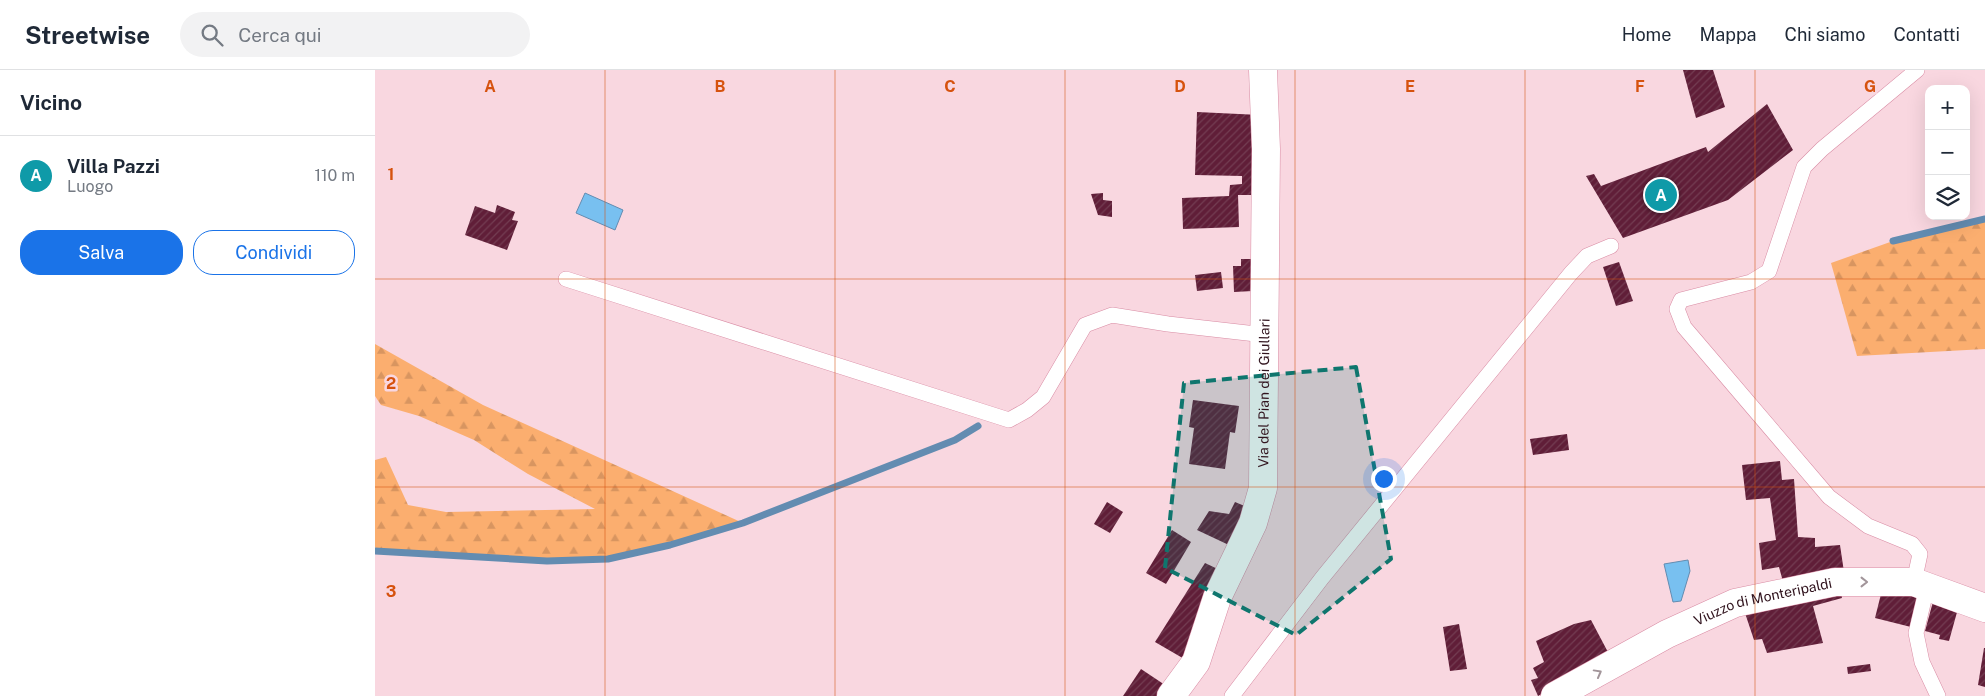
<!DOCTYPE html>
<html lang="it">
<head>
<meta charset="utf-8">
<style>
	:root { --surface:#fff; --page:#f2f2f3; --text:#1f2937; --muted:#747a83; --line:#e0e1e3; --accent:#1a73e8 }
	body { margin:0; font-family:"Public Sans",sans-serif; background:var(--page); color:var(--text) }
	.controls { position:absolute; right:15px; top:15px; display:grid; overflow:hidden; border-radius:10px; box-shadow:0 5px 20px #0002 }
	.controls button { width:45px; height:45px; display:grid; place-items:center; padding:0; border:0; border-bottom:1px solid var(--line); background:var(--surface); color:var(--text); font:25px sans-serif }
	.you { position:absolute; left:1008px; top:408px; width:18px; height:18px; margin:-12px; border:4px solid #fff; border-radius:50%; background:#1a73e8; box-shadow:0 0 0 8px #1a73e833 }
	.badge { display:grid; place-items:center; width:32px; height:32px; border-radius:50%; background:var(--accent); color:#fff; font-size:16px; font-weight:700 }
	.pin { position:absolute; translate:-50% -50%; border:2px solid #fff; box-shadow:0 1px 5px #0006 }
	.list { margin:0; padding:0; list-style:none }
	h2 { display:flex; justify-content:space-between; align-items:center; height:65px; margin:0; padding:0 20px; font-size:21px }
	h2 small { font-size:16px; font-weight:400; color:var(--muted) }
	.list li { display:grid; grid-template-columns:32px 1fr auto; gap:15px; align-items:center; box-sizing:border-box; height:80px; padding:0 20px; border-top:1px solid var(--line) }
	.list b { display:block; font-size:19px; white-space:nowrap }
	.list p { margin:0; font-size:16px; white-space:nowrap; color:var(--muted) }
	.list em { font-size:16px; font-style:normal; color:var(--muted) }
	.actions { display:flex; gap:10px; padding:15px 20px }
	.actions a { flex:1; padding:11px 0; border:1px solid var(--accent); border-radius:20px; text-align:center; font-size:18px; color:var(--accent) }
	.actions .main { background:var(--accent); color:#fff }
	.icon { flex:none; width:28px; height:28px; fill:none; stroke:currentColor; stroke-width:2; stroke-linecap:round; stroke-linejoin:round }
	.map { position:relative; flex:none; width:1610px; height:626px; overflow:hidden }
	header { display:flex; align-items:center; gap:30px; box-sizing:border-box; height:70px; padding:0 25px; background:var(--surface); border-bottom:1px solid var(--line) }
	header strong { font-size:24px }
	nav { display:flex; gap:28px; margin-inline-start:auto; font-size:18px }
	.search { width:350px; height:45px; background:var(--page); display:flex; align-items:center; gap:12px; box-sizing:border-box; padding:0 18px; border-radius:28px; color:var(--muted); font-size:19px }
	main { display:flex }
	aside { flex:1; background:var(--surface) }
	.map>svg:first-child { display:block }
	.forest { fill:url(#forest-firs) }
	.water { fill:#78c0f0; stroke:#638cb1 }
	.lines { fill:none; stroke-linecap:round; stroke-linejoin:round }
	.stream { stroke:#638cb1; stroke-width:7 }
	.building { fill:url(#building-hatch) }
	.lane-casing { stroke:#d98ca4; stroke-width:16 }
	.street-casing { stroke:#d98ca4; stroke-width:29 }
	.lane { stroke:#fff; stroke-width:15 }
	.street { stroke:#fff; stroke-width:28 }
	.oneway { stroke:#a2959a }
	.marked { fill:#0f766e; fill-opacity:0.2; stroke:#0f766e; stroke-width:4; stroke-dasharray:10 6; stroke-linejoin:round }
	.grid { fill:none; stroke:#d6520e; stroke-width:1; stroke-opacity:0.55 }
	.labels { text-anchor:middle; stroke-width:5; stroke-linejoin:round; paint-order:stroke }
	.street-label { font-size:14px; fill:#31141e; stroke:#f9d7e0 }
	.grid-label { font-size:16px; text-anchor:middle; font-weight:bold; fill:#d6520e; stroke:#f9d7e0; stroke-width:5; stroke-linejoin:round; paint-order:stroke }
</style>
</head>
<body>
<header>
<strong>Streetwise</strong>
<div class="search"><svg class="icon" aria-label="search" viewBox="0 0 24 24"><circle cx="10" cy="10" r="6"/><path d="M15 15l6 6"/></svg>Cerca qui</div>
<nav><a>Home</a><a>Mappa</a><a>Chi siamo</a><a>Contatti</a></nav>
</header>
<main>
<aside>
<h2>Vicino<small></small></h2>
<ul class="list">
<li><span class="badge" style="background:#0f9aa8">A</span><div><b>Villa Pazzi</b><p>Luogo</p></div><em>110 m</em></li>
</ul>
<div class="actions"><a class="main">Salva</a><a>Condividi</a></div>
</aside>
<div class="map">
<svg width="1610" height="626" viewBox="0 0 1610 626">
	<defs>
		<pattern id="forest-firs" width="22" height="20" patternUnits="userSpaceOnUse" patternTransform="scale(1.25)"><rect width="22" height="20" fill="#fbae6f"/><path d="M5 1l3.5 6h-7zM16 11l3.5 6h-7z" fill="#d89560"/></pattern>
		<pattern id="building-hatch" width="6" height="6" patternUnits="userSpaceOnUse" patternTransform="scale(1.25)"><rect width="6" height="6" fill="#601e38"/><path d="M-1 1l2-2M0 6l6-6M5 7l2-2" fill="none" stroke="#733d52"/></pattern>
	</defs>
	<rect width="100%" height="100%" fill="#f9d7e0"/>
	<g class="forest">
		<polygon points="1610,149 1610,279 1482,286 1456,193 1518,171"/>
		<path d="M 0,274 L 108,335 L 368,453 C 326,465 276,484 232,489 C 159,497 77,486 3,481 L 0,477 L 0,390 L 11,387 L 33,435 L 71,442 L 220,439 L 153,404 L 99,370 L 44,346 L 6,335 L 0,326 Z"/>
	</g>
	<g class="water">
		<polygon points="210,123 248,140 240,160 201,143"/>
		<polygon points="1313,490 1315,501 1306,531 1298,532 1289,494"/>
	</g>
	<g class="lines">
		<g class="stream">
			<polyline points="1518,171 1610,149"/>
			<polyline points="0,481 172,491 233,489 295,475 368,453 580,370 603,356"/>
		</g>
	</g>
	<g class="building">
		<polygon points="1308,0 1338,0 1350,37 1321,48"/>
		<polygon points="1392,34 1418,80 1353,130 1248,168 1211,106 1219,104 1226,116 1331,77 1333,82"/>
		<polygon points="822,42 885,45 881,125 863,125 864,157 808,159 807,128 854,126 855,115 867,114 867,106 820,105"/>
		<polygon points="728,123 728,130 737,131 737,147 723,145 716,124"/>
		<polygon points="122,135 140,142 137,150 143,151 132,180 90,165 100,136 120,143"/>
		<polygon points="866,189 877,189 878,221 859,222 858,196 866,196"/>
		<polygon points="1244,192 1258,231 1241,236 1228,197"/>
		<polygon points="846,202 848,218 822,221 820,205"/>
		<polygon points="818,330 864,336 860,363 855,362 850,399 814,394 819,358 814,357"/>
		<polygon points="1192,364 1194,380 1158,385 1155,369"/>
		<polygon points="1405,391 1407,410 1419,409 1423,467 1440,468 1440,477 1465,475 1469,502 1410,519 1404,497 1387,500 1384,473 1401,470 1395,428 1371,430 1367,395"/>
		<polygon points="732,432 748,442 735,463 719,454"/>
		<polygon points="860,432 872,437 856,476 822,460 834,441 854,444"/>
		<polygon points="797,460 816,472 791,514 771,503"/>
		<polygon points="830,493 849,502 811,590 780,572"/>
		<polygon points="1465,516 1467,528 1438,536 1448,573 1392,583 1387,569 1379,570 1370,543"/>
		<polygon points="1508,516 1544,525 1536,557 1500,548"/>
		<polygon points="1559,528 1584,535 1574,571 1564,569 1565,565 1550,561"/>
		<polygon points="1216,550 1235,586 1163,626 1156,610 1163,608 1158,598 1169,592 1161,571 1199,554"/>
		<polygon points="1084,554 1092,599 1075,601 1068,557"/>
		<polygon points="1609,578 1610,578 1610,617 1603,615"/>
		<polygon points="1495,594 1496,601 1473,604 1472,597"/>
		<polygon points="766,599 796,619 791,626 748,626"/>
	</g>
	<g class="lines">
		<defs>
			<g id="lane">
				<polyline points="191,209 634,350 652,340 668,327 710,255 737,245 793,254 890,265"/>
				<polyline points="1539,512 1545,484 1537,474 1493,456 1454,427 1309,257 1302,239 1306,230 1376,212 1394,201 1429,97 1447,79 1542,0"/>
				<polyline points="1552,517 1541,563 1547,592 1563,626"/>
				<polyline points="857,626 947,508 1196,203 1212,186 1236,176"/>
			</g>
			<g id="street">
				<path id="s1" d="M 796,626 L 821,592 L 842,528 L 878,453 L 888,418 L 891,79 L 888,0"/>
				<path id="s2" d="M 1180,626 L 1292,564 L 1360,533 L 1460,512 L 1539,512 L 1610,538"/>
			</g>
		</defs>
		<use href="#lane" class="lane-casing"/>
		<use href="#street" class="street-casing"/>
		<use href="#lane" class="lane"/>
		<use href="#street" class="street"/>
	</g>
	<defs><path id="oneway-chevron" d="M-2-3.5L2.5 0L-2 3.5" fill="none" stroke-width="1.6" stroke-linecap="round" stroke-linejoin="round" transform="scale(1.25)"/></defs>
	<g class="oneway">
		<use href="#oneway-chevron" transform="translate(1489 512)"/>
		<use href="#oneway-chevron" transform="translate(1223 603) rotate(-29)"/>
	</g>
	<path class="marked" d="M 981,297 L 1016,489 L 921,565 L 790,498 L 809,313 Z"/>
	<path class="grid" d="M 230,0 L 230,626M 460,0 L 460,626M 690,0 L 690,626M 920,0 L 920,626M 1150,0 L 1150,626M 1380,0 L 1380,626M 0,209 L 1610,209M 0,417 L 1610,417"/>
	<g class="labels">
		<g class="street-label">
			<text dy="5" stroke="none"><textPath href="#s1" startOffset="324">Via del Pian dei Giullari</textPath></text>
			<text dy="5" stroke="none"><textPath href="#s2" startOffset="230">Viuzzo di Monteripaldi</textPath></text>
		</g>
	</g>
	<g class="grid-label">
		<text x="115" y="22">A</text>
		<text x="345" y="22">B</text>
		<text x="575" y="22">C</text>
		<text x="805" y="22">D</text>
		<text x="1035" y="22">E</text>
		<text x="1265" y="22">F</text>
		<text x="1495" y="22">G</text>
		<text x="16" y="110">1</text>
		<text x="16" y="319">2</text>
		<text x="16" y="527">3</text>
	</g>
</svg>
<div class="controls">
<button>+</button>
<button>−</button>
<button><svg class="icon" aria-label="layers" viewBox="0 0 24 24"><path d="M12 4l9 5-9 5-9-5zM3 14l9 5 9-5"/></svg></button>
</div>
<div class="you"></div>
<div class="pin badge" style="left:1286px;top:125px;background:#0f9aa8">A</div>
</div>
</main>
</body>
</html>
